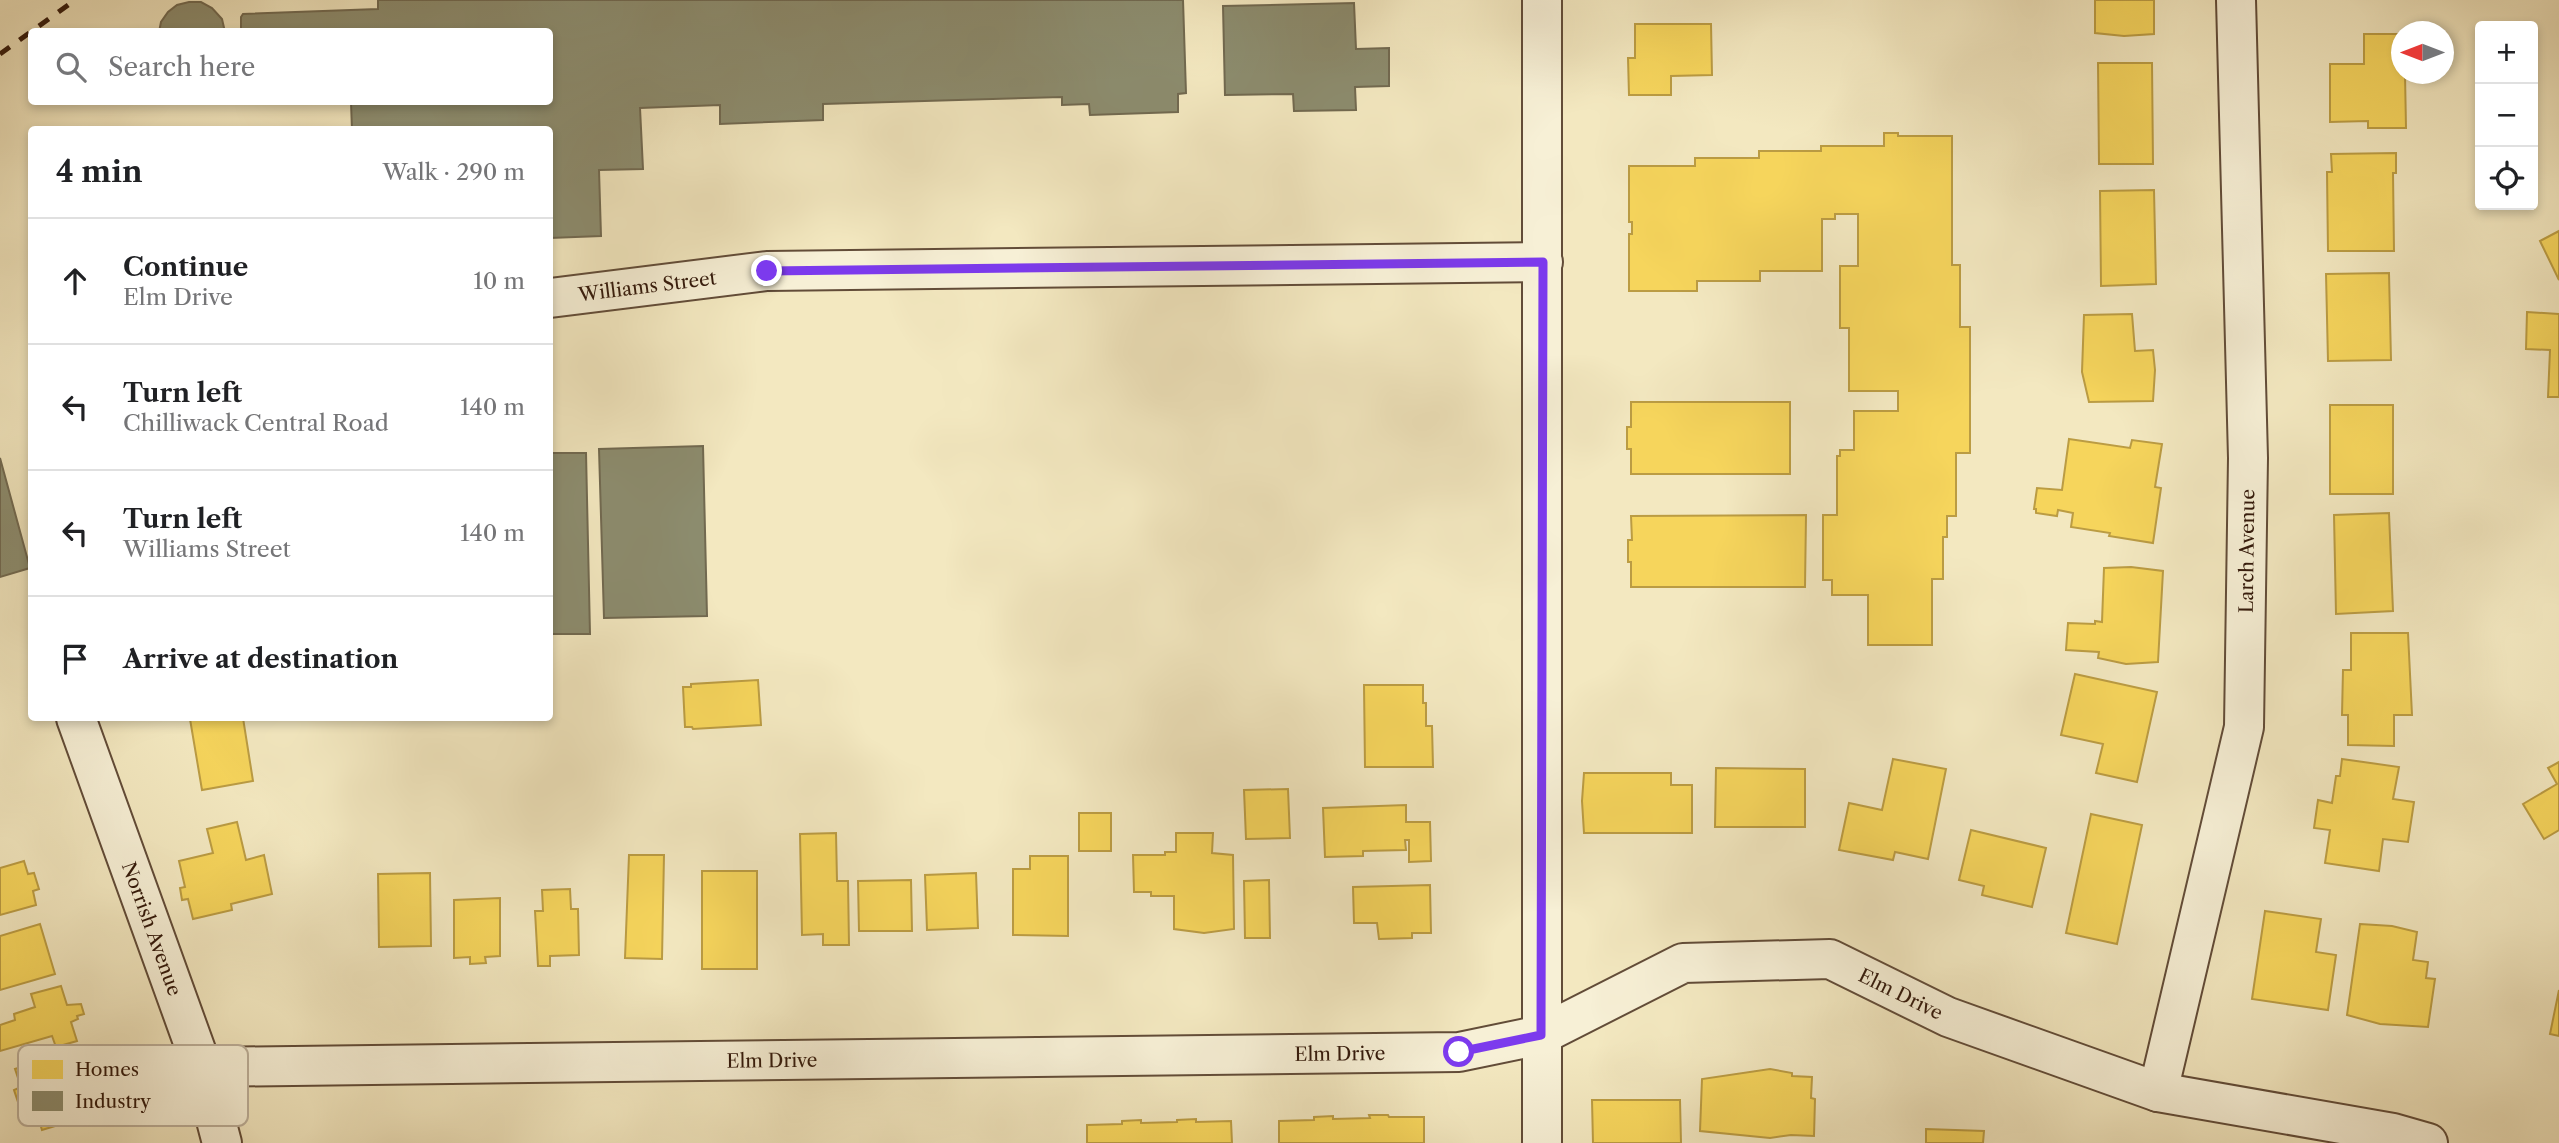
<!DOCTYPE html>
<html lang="en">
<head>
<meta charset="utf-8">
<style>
	:root { --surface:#fff; --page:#f6f6f6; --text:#202124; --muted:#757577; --line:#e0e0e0 }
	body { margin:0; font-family:"Libre Caslon Text",serif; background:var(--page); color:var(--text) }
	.controls { position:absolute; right:21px; top:21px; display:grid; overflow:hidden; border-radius:7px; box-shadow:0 4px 10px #0003 }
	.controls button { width:63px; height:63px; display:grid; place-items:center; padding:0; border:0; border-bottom:2px solid var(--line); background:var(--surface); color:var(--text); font:35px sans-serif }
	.compass { position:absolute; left:2391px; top:21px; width:63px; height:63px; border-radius:50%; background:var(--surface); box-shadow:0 4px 10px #0003; rotate:270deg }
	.stop { position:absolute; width:21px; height:21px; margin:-16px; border:5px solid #7c3aed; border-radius:50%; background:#fff }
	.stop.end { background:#7c3aed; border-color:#fff; box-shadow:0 2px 7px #0008 }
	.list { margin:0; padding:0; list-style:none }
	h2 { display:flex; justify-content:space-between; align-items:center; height:91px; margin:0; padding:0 28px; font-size:30px }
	h2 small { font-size:23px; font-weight:400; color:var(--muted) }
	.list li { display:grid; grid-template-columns:46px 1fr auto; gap:21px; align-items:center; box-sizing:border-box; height:126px; padding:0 28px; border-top:2px solid var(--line) }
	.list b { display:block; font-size:26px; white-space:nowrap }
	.list p { margin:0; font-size:23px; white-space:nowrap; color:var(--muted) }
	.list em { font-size:23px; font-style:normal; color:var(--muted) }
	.icon { flex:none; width:38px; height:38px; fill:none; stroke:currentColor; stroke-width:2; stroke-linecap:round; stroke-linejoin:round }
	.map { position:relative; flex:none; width:2559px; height:1143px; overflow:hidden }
	.search { position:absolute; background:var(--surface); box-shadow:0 4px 10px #0003; left:28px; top:28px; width:525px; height:77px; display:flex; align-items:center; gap:18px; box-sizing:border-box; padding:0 24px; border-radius:7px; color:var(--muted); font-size:26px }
	.panel { position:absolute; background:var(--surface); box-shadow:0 4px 10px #0003; left:28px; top:126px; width:525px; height:595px; border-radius:7px }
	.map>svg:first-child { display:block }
	.homes { fill:#f6d55c; stroke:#bb9c43; stroke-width:2 }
	.industry { fill:#8c8c6e; stroke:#716950; stroke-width:2 }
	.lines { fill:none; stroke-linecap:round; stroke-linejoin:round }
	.minor-casing { stroke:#624c38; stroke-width:42 }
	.minor { stroke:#f7f0d6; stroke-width:38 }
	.rail { stroke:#32180a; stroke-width:5; stroke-dasharray:12 12; stroke-linecap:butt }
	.route { stroke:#7c3aed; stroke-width:9 }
	.labels { text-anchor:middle; stroke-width:7; stroke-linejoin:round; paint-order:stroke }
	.street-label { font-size:19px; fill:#32180a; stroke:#f7f0d6 }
	.key { fill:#f7f0d6; stroke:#bcaf99; stroke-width:2 }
	.key-label { font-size:19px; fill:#32180a }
</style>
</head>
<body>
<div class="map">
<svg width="2559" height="1143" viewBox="0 0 2559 1143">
	<rect width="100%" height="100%" fill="#f3e8c0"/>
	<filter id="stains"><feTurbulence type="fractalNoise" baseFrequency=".00286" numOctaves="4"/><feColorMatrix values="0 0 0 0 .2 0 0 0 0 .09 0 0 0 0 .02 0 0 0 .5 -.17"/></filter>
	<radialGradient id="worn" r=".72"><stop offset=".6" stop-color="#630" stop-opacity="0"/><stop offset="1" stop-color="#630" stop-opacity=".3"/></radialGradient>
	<g class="homes">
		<polygon points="2095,0 2154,0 2154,34 2124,36 2095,33"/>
		<polygon points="1635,24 1711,24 1712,75 1671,76 1671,95 1629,95 1628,58 1635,58"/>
		<polygon points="2364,34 2402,34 2402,74 2405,74 2406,128 2368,128 2368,121 2330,122 2330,64 2364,64"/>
		<polygon points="2098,63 2152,63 2153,164 2099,164"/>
		<polygon points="1884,133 1898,133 1898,136 1952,136 1952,265 1960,265 1960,327 1970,327 1970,453 1956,453 1956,516 1947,516 1947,537 1943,537 1943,579 1932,579 1932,645 1868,645 1868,595 1832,595 1832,580 1823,580 1823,515 1837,515 1837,456 1840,456 1840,450 1854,450 1854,411 1898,411 1898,391 1849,391 1849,328 1840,328 1840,266 1858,266 1858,214 1835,214 1835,219 1822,219 1822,271 1760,271 1760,281 1697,281 1697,291 1629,291 1629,234 1632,234 1632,222 1629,222 1629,166 1695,166 1695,158 1759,158 1759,151 1821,151 1821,146 1884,146"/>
		<polygon points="2396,153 2396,173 2393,173 2394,251 2328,251 2327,172 2332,172 2331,154"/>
		<polygon points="2154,190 2156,284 2101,286 2100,191"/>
		<polygon points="2559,231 2559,280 2540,241"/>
		<polygon points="2389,273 2391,360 2328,361 2326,274"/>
		<polygon points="2527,312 2559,314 2559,397 2548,397 2550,350 2526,349"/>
		<polygon points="2132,314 2135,351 2153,350 2155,370 2153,401 2089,402 2082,372 2084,315"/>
		<polygon points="1631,402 1790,402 1790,474 1631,474 1631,449 1627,449 1627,427 1631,427"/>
		<rect x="2330" y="405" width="63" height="89"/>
		<polygon points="2069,439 2130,448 2132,440 2162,444 2155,487 2161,488 2153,543 2109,536 2110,533 2071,527 2073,513 2058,510 2057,516 2036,513 2036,509 2034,509 2037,488 2062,490"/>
		<polygon points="2389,513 2393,611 2336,614 2334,515"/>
		<polygon points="1806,515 1805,587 1631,587 1631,562 1628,562 1628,540 1632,540 1631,516"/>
		<polygon points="2131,567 2163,571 2158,662 2126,664 2098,658 2099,652 2066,650 2068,623 2095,624 2095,621 2102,622 2104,568"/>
		<polygon points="2351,633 2408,633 2412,715 2394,715 2394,746 2348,745 2348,715 2342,715 2343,670 2351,670"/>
		<polygon points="2075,674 2157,692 2137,782 2096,773 2103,744 2061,735"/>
		<polygon points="758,680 761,725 693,729 692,727 685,727 683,687 691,687 691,684"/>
		<polygon points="1364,685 1423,685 1423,703 1426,703 1426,726 1432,726 1433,767 1365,767"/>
		<polygon points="197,718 243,718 253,781 202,790 190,719"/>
		<polygon points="1893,759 1946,769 1928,859 1895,852 1893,860 1839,850 1849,803 1882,810"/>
		<polygon points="2342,759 2399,767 2393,799 2414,802 2408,842 2383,839 2379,871 2325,863 2330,830 2314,828 2318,800 2332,803 2336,776 2340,776"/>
		<polygon points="2559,762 2559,830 2544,839 2523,804 2557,784 2548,768"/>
		<polygon points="1716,768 1805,769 1805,827 1715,827"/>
		<polygon points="1584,773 1671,773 1671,785 1692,785 1692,833 1584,833 1582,801"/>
		<polygon points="1288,789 1290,838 1246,839 1244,790"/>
		<polygon points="1406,805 1406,822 1430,822 1431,861 1409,862 1409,840 1405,840 1406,850 1363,851 1363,856 1325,857 1323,808"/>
		<rect x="1079" y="813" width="32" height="38"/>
		<polygon points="2091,814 2142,825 2117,944 2066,933"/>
		<polygon points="237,822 246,860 264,855 272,894 231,904 232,910 193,919 188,899 182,900 180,888 185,887 179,861 213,853 207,829"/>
		<polygon points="1971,830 2046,848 2032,907 1982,895 1984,886 1959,880"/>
		<polygon points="836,833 837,881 848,881 849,945 823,945 823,934 802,935 800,834"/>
		<polygon points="1176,833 1213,833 1212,853 1233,855 1234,929 1204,933 1174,929 1174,896 1151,896 1151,892 1134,892 1133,855 1165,855 1165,852 1176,852"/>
		<polygon points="629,855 664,855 662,959 625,958"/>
		<polygon points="1030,856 1068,856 1068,936 1013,935 1013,869 1030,869"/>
		<polygon points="24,861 28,874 34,873 39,889 33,891 36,905 0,915 0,868"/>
		<rect x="702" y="871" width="55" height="98"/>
		<polygon points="430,873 431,946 379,947 378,874"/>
		<polygon points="976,873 978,928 927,930 925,875"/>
		<polygon points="911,880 912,931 859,931 858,881"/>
		<polygon points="1269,880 1270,938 1245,938 1244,881"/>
		<polygon points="1430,885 1431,933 1412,933 1412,938 1379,939 1377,923 1354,923 1353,887"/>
		<polygon points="570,889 571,909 578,909 579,955 550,956 550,966 538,966 535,911 543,911 542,890"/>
		<polygon points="500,898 500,956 485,957 486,963 470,964 470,957 454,958 454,900"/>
		<polygon points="2265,911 2321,919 2316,952 2336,955 2328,1010 2252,999"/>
		<polygon points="40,924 55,974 0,990 0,936"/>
		<polygon points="2360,924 2392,926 2417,932 2413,960 2428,962 2426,978 2435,979 2428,1027 2380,1024 2347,1015"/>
		<polygon points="61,986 67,1005 81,1004 84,1014 77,1016 78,1019 71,1022 77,1041 56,1047 52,1036 0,1051 0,1025 15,1020 14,1014 35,1007 31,994"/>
		<polygon points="2559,990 2559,1036 2550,1034"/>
		<polygon points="45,1060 52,1081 71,1074 71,1072 80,1068 85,1084 78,1086 88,1116 42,1130 33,1101 19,1105 14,1090 21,1087 15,1069"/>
		<polygon points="1770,1069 1792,1073 1792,1076 1812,1077 1811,1098 1815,1099 1814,1136 1791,1135 1770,1138 1700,1131 1702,1079"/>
		<polygon points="1592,1100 1680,1100 1681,1143 1593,1143"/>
		<polygon points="1369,1115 1388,1115 1389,1117 1424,1117 1424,1143 1279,1143 1279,1121 1314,1120 1314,1117 1333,1116 1333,1119 1370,1118"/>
		<polygon points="1196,1119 1196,1122 1231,1121 1232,1143 1087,1143 1087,1125 1122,1124 1122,1121 1141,1120 1141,1123 1177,1122 1177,1120"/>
		<polygon points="1926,1129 1984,1131 1983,1143 1926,1143"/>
	</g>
	<g class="industry">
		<polygon points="378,0 1183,0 1186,93 1178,94 1178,112 1090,115 1089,104 1062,105 1062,97 823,104 823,120 720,124 720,105 640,108 643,169 599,170 601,236 550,238 550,130 352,130 351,102 550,102 550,32 241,32 241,17 243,14 378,9"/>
		<polygon points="189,2 201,2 212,8 222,19 225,32 159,32 161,22 168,12 177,5"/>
		<polygon points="1354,3 1356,49 1389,48 1389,86 1355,87 1356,110 1294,111 1293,94 1225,95 1223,6"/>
		<polygon points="703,446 707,616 604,618 599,449"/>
		<polygon points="550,453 586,453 590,634 550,634"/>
		<polygon points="0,458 30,568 0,577"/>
	</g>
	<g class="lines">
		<defs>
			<g id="minor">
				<path id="s1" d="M 550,298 L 767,271 L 1543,262"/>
				<path id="s2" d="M 76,718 L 202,1067 L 222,1143"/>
				<path id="s3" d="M 202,1067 L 1459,1052 L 1541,1035 L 1683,963 L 1830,959 L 1948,1017 L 2158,1092 L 2393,1133 L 2428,1143"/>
				<path id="s4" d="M 2158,1092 L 2244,727 L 2248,458 L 2236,0"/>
				<polyline points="1542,1143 1542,0"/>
			</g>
		</defs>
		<use href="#minor" class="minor-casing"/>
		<use href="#minor" class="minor"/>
		<polyline class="rail" points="0,54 75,0"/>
	</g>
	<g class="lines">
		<polyline class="route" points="767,271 1543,262 1541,1035 1459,1052"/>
	</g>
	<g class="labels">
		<g class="street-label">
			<text dy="7" stroke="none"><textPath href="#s1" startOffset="98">Williams Street</textPath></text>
			<text dy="7" stroke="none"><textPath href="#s4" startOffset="551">Larch Avenue</textPath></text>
			<text dy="7" stroke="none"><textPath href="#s2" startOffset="224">Norrish Avenue</textPath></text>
			<text dy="7" stroke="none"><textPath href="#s3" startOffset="1726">Elm Drive</textPath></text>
			<text dy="7" stroke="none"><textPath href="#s3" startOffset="1138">Elm Drive</textPath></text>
			<text dy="7" stroke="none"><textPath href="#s3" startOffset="570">Elm Drive</textPath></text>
		</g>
	</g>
	<rect x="18" y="1045" width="230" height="81" rx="10" class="key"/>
	<rect x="32" y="1060" width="31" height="19" fill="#f6d55c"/>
	<rect x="32" y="1091" width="31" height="20" fill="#8c8c6e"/>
	<g class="key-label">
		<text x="75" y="1076">Homes</text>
		<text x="75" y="1108">Industry</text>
	</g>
	<rect width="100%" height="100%" filter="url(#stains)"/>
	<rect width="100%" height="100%" fill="url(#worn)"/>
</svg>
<div class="controls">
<button>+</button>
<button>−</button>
<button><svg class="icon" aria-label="locate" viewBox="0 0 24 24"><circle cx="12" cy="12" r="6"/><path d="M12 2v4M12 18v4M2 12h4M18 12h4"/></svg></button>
</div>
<svg class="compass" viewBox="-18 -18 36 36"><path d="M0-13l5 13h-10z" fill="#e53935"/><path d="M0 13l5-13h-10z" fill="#757577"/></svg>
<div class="stop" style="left:1459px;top:1052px"></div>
<div class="stop end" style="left:767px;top:271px"></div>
<div class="search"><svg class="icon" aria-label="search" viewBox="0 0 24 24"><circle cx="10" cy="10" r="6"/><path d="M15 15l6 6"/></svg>Search here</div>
<section class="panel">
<h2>4 min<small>Walk · 290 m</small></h2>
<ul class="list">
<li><svg class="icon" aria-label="ahead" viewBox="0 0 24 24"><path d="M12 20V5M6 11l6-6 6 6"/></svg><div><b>Continue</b><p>Elm Drive</p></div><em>10 m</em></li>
<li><svg class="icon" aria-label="left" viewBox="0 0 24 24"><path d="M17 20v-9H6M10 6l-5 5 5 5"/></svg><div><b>Turn left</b><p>Chilliwack Central Road</p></div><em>140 m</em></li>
<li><svg class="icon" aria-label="left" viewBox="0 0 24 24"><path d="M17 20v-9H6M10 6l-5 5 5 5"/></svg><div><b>Turn left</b><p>Williams Street</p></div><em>140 m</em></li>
<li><svg class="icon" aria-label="arrive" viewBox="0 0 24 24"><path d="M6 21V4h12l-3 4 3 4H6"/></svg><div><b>Arrive at destination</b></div></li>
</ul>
</section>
</div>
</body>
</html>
